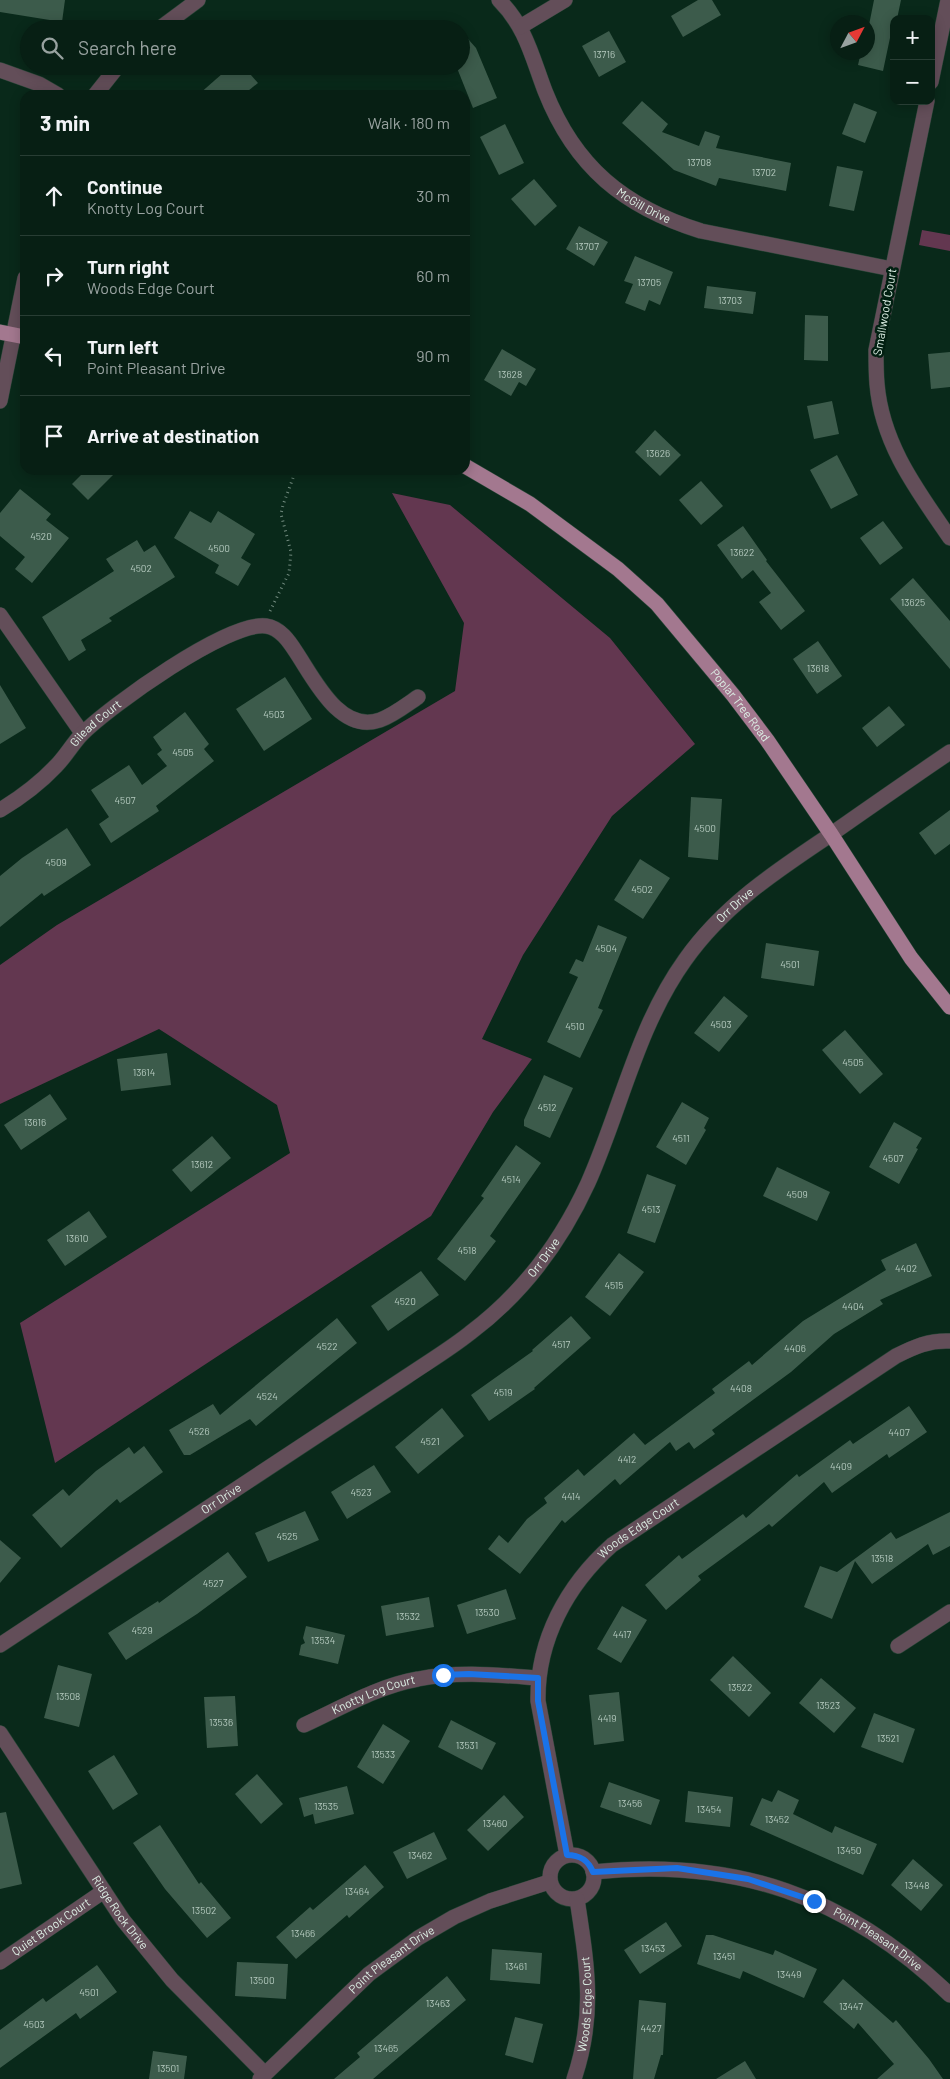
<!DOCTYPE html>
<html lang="en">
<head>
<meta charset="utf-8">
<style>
	:root { --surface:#071f14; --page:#10271d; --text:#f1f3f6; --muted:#98a2a0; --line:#283d34 }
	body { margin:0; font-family:Barlow,sans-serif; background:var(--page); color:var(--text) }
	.controls { position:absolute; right:15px; top:15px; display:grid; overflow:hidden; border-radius:10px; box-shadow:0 2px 12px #0003 }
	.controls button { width:45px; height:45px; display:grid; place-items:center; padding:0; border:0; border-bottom:1px solid var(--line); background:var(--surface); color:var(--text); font:25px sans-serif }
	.compass { position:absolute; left:830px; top:15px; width:45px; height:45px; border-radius:50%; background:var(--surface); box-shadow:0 2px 12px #0003; rotate:49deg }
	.stop { position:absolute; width:15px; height:15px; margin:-11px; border:4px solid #1a73e8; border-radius:50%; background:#fff }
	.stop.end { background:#1a73e8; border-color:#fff; box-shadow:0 1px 5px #0008 }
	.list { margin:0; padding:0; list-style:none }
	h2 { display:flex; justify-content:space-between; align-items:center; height:65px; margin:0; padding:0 20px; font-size:21px }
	h2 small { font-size:16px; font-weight:400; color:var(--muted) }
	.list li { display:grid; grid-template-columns:32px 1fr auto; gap:15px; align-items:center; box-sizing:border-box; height:80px; padding:0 20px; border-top:1px solid var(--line) }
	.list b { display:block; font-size:19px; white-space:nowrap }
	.list p { margin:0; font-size:16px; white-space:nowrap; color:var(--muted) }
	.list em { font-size:16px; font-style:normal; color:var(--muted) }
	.icon { flex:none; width:28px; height:28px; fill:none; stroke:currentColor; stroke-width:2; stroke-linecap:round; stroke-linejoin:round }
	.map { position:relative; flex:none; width:950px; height:2079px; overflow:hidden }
	.search { position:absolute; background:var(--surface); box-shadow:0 2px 12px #0003; left:20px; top:20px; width:450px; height:55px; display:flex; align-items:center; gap:12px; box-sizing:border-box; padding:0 18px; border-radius:28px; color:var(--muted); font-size:19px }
	.panel { position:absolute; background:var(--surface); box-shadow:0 2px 12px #0003; left:20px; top:90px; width:450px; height:385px; border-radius:15px }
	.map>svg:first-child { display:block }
	.forest { fill:#633750 }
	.building { fill:#3c5b4b }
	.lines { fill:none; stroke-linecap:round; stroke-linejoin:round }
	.minor-casing { stroke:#274536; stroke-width:16 }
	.major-casing { stroke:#274536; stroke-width:16 }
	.path { stroke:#718a7e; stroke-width:3; stroke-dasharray:1 4; stroke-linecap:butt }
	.minor { stroke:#634e59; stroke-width:15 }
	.major { stroke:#a3788f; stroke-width:15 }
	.route { stroke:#1a73e8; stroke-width:6 }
	.labels { text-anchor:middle; stroke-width:5; stroke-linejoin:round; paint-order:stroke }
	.number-label { font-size:10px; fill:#b4c9be }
	.street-label { font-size:12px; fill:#dceee4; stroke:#011f11 }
</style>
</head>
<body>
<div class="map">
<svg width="950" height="2079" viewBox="0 0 950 2079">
	<rect width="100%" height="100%" fill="#09291a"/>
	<g class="forest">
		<polygon points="922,230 950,235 950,251 919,245"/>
		<polygon points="392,493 450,505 610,638 695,744 612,816 523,955 482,1039 532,1059 493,1112 431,1216 55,1463 20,1323 290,1153 277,1105 159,1029 0,1104 0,965 57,925 455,691 464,623"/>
	</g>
	<g class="building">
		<polygon points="0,0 65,0 62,22 0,12"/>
		<polygon points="698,0 712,0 721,15 683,37 671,16"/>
		<polygon points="874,0 901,0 897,19 894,19 883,71 858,65 861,52 868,52 868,30"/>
		<polygon points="461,31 476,48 497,98 473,108 457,68 461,66"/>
		<polygon points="609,31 626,62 599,77 582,46"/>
		<polygon points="231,66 243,66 258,83 243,95 198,95"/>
		<polygon points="642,101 668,124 662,132 699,146 705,131 720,136 716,148 791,163 786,191 719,178 716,186 674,170 622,123"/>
		<polygon points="854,103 877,112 865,143 842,134"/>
		<polygon points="505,124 524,163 499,175 480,137"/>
		<polygon points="837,166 863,171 854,211 829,206"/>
		<polygon points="534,179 557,206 535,226 511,199"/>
		<polygon points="579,226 608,242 594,266 566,249"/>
		<polygon points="635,256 673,272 660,305 649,300 645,311 625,303 633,284 624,281"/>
		<polygon points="707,286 756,292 753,314 704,308"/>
		<polygon points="805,315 828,316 828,361 804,360"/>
		<polygon points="502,349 536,369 526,386 519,382 511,396 484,380"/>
		<polygon points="950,352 950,387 931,389 928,354"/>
		<polygon points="832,401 839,434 814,439 807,406"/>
		<polygon points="655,430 681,455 660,476 635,452"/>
		<polygon points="837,455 858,495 831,509 810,470"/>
		<polygon points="86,470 118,470 88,500 72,484"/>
		<polygon points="701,481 723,506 701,525 679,500"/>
		<polygon points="20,489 51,514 46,520 69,538 32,583 15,569 25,557 0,536 0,513"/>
		<polygon points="190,511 211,523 218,511 255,534 241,558 251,564 238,586 215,573 219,565 174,538"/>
		<polygon points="883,521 903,548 880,565 860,538"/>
		<polygon points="743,526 767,560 766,561 805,611 781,630 759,602 771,593 753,570 742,579 717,545"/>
		<polygon points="137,540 144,552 155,545 175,577 109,618 112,621 81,640 86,650 69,661 42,617 114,571 106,559"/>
		<polygon points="913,578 950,621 950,669 890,599"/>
		<polygon points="818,641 842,676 817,694 793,659"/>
		<polygon points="285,677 312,719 264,751 236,709"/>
		<polygon points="0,685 26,728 0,744"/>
		<polygon points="889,706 905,725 877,747 862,728"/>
		<polygon points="185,712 209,744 204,749 214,761 156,806 159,811 111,843 99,824 109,817 91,790 129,765 142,785 167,766 157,754 162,750 153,737"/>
		<polygon points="691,797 722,799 718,860 688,857"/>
		<polygon points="950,810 950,844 935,855 919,833"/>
		<polygon points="67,828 91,865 44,896 42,893 0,927 0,876 22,858"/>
		<polygon points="640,859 670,878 643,919 614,900"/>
		<polygon points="598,925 627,937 598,1008 603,1010 580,1058 547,1042 578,977 569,973 576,959 583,962"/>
		<polygon points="766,943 819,951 814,986 761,978"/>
		<polygon points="724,996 748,1016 719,1052 694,1033"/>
		<polygon points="845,1030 883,1074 860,1094 822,1050"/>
		<polygon points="167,1053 171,1085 121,1091 117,1059"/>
		<polygon points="544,1075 573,1088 550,1138 524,1126 524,1120"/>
		<polygon points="50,1094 67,1119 21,1150 4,1125"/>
		<polygon points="682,1102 709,1118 704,1128 706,1130 686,1165 656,1147"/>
		<polygon points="894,1122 922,1138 916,1148 918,1149 899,1184 869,1167"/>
		<polygon points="212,1136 231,1158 191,1192 172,1170"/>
		<polygon points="516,1145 541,1163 490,1236 496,1241 465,1281 437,1259 484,1198 481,1196"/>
		<polygon points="777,1167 830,1192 817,1221 763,1196"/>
		<polygon points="647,1174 676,1185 655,1243 627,1233"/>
		<polygon points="89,1211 107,1237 65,1266 47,1240"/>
		<polygon points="916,1243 932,1276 880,1300 883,1304 834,1334 791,1372 712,1430 715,1434 694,1449 689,1442 676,1451 670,1442 620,1485 615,1479 565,1523 562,1520 520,1574 488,1549 499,1535 508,1543 527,1519 547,1503 544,1498 578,1469 584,1476 634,1433 645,1445 715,1393 712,1389 749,1361 752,1365 803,1321 886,1270 881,1260"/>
		<polygon points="619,1253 644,1272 610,1316 585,1297"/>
		<polygon points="421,1271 439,1295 388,1331 371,1306"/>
		<polygon points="571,1316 591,1338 534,1388 535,1389 489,1421 471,1395 533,1351 532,1350"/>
		<polygon points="337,1318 357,1343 256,1426 250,1419 190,1455 184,1455 169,1430 213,1404 220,1415"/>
		<polygon points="909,1406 927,1432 889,1458 887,1454 832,1493 824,1482 772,1527 769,1524 698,1576 701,1580 666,1610 645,1585 679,1555 682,1559 743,1514 746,1518 797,1474 799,1477 850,1440 853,1444"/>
		<polygon points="442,1408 464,1436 418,1474 395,1447"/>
		<polygon points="144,1446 163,1472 120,1503 117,1499 61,1548 32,1515 63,1489 69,1496 96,1471 129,1447 134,1454"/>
		<polygon points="374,1465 391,1492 347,1519 331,1492"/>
		<polygon points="305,1511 319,1540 268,1562 255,1533"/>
		<polygon points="950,1512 950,1546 933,1555 928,1544 872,1584 855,1561 832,1619 804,1607 820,1566 837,1572 891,1532 896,1539"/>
		<polygon points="0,1540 21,1558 0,1583"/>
		<polygon points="228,1552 247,1577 197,1614 126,1660 108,1633 158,1601 159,1603"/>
		<polygon points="506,1589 516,1619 467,1634 457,1605"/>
		<polygon points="429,1597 434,1627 386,1636 381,1606"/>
		<polygon points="622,1606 647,1620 621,1663 597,1649"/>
		<polygon points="306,1626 345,1635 338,1664 299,1655 301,1645 305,1643 303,1638"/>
		<polygon points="733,1656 771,1693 749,1717 710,1680"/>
		<polygon points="58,1665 92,1674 79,1727 44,1718"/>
		<polygon points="821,1678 856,1708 834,1733 799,1703"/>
		<polygon points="619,1692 624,1741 594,1745 589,1695"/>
		<polygon points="235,1696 238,1746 207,1748 204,1697"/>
		<polygon points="874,1713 915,1729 903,1763 861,1747"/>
		<polygon points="451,1720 496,1743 482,1770 438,1747"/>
		<polygon points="383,1724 410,1741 383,1784 357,1767"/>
		<polygon points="114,1755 138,1794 113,1810 88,1771"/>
		<polygon points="257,1774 283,1804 261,1824 235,1794"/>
		<polygon points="609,1782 660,1800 651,1825 600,1807"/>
		<polygon points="347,1786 354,1814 315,1824 313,1814 304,1817 299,1798"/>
		<polygon points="778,1790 799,1800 793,1814 832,1833 835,1826 877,1844 863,1875 750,1825 762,1798 772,1802"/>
		<polygon points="688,1791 733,1797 730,1827 685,1822"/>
		<polygon points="504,1795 524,1817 488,1851 467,1830"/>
		<polygon points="6,1812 22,1884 0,1889 0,1813"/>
		<polygon points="160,1825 199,1884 201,1882 231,1918 207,1938 165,1889 133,1843"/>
		<polygon points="434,1832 447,1859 407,1879 393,1852"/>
		<polygon points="913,1859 943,1885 921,1911 891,1885"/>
		<polygon points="365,1865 384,1887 349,1918 347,1915 296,1959 276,1937 310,1907 313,1910"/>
		<polygon points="666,1922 682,1946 640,1974 624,1950"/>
		<polygon points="706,1935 713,1935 773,1955 775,1950 817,1969 804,1998 743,1971 740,1979 697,1964"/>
		<polygon points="492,1949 542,1953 540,1984 490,1980"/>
		<polygon points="237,1962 288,1964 286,1999 235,1996"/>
		<polygon points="97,1965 117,1992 80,2019 76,2013 0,2068 0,2030 43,1998 46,2002"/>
		<polygon points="447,1976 466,2000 373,2079 334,2079 360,2057 357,2053"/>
		<polygon points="843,1979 893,2023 896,2020 929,2059 943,2079 877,2079 894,2064 858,2023 854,2029 823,2002"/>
		<polygon points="639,2000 666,2003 663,2055 661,2055 654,2079 633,2079"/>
		<polygon points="515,2017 543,2024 533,2063 505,2055"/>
		<polygon points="153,2051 187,2056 184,2079 149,2079"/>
		<polygon points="745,2061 756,2079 716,2079"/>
	</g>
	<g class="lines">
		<defs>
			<g id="minor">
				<path id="s1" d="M 499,0 C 526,27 532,57 545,91 C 575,167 624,207 701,231 L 892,269"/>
				<polyline points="520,27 565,0"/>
				<polyline points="159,29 198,0"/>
				<polyline points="0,70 39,84 58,95"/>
				<polyline points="931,82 948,0"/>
				<polyline points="95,95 118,66"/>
				<path d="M 927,101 L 876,350 C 876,361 876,373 877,384 C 882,444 917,490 950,538"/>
				<polyline points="0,401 25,278"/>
				<polyline points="0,615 82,733"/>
				<path id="s2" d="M 0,810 C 20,798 40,783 56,766 C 66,756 73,743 82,734 C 110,706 228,621 266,626 C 280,628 289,641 296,652 C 314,679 340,734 380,720 C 394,715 406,705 418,697"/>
				<path id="s3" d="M 0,1645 L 406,1377 C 428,1362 450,1349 470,1333 C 522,1294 561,1242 588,1183 C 621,1109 637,1027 685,960 C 723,906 776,871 830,835 C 870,807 910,779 950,752"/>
				<polyline points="898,1646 950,1612"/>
				<path id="s4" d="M 304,1725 C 341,1708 378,1686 418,1679 C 458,1671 497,1675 538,1678"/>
				<path id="s5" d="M 0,1733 L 123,1920 L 172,1980 L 265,2074"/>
				<circle cx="572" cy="1877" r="22"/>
				<path id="s6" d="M 567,1855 L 538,1701 C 537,1640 567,1585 612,1545 L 896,1356 C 914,1347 929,1340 950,1341"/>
				<path id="s7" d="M 593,1872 C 734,1857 848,1896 950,1995"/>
				<path id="s8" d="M 0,1962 L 104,1891"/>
				<path id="s9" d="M 260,2079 L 369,1974 L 418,1938 L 454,1917 L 490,1901 L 549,1882"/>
				<path id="s10" d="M 574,2079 C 596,2014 587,1965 577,1899"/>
			</g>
			<g id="major">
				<polyline points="0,332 25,337"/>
				<path id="s11" d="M 465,466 L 530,504 L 618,569 L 657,604 L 733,695 L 767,740 L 831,834 L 911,958 L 950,1007"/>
			</g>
		</defs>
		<use href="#minor" class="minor-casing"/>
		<use href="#major" class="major-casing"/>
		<polyline class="path" points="270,611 289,573 291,552 281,514 283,505 296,470"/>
		<use href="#minor" class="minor"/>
		<use href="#major" class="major"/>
	</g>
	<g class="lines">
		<path class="route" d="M 443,1675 L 469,1674 L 538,1678 L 538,1701 L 567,1855 C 580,1855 588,1860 593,1872 L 677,1868 L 748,1879 L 814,1901"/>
	</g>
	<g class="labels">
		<g class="number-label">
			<text x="604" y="58">13716</text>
			<text x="699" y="166">13708</text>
			<text x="764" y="176">13702</text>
			<text x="587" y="250">13707</text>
			<text x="649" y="286">13705</text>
			<text x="730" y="304">13703</text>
			<text x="510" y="378">13628</text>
			<text x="658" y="457">13626</text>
			<text x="41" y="540">4520</text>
			<text x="219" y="552">4500</text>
			<text x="742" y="556">13622</text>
			<text x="141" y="572">4502</text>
			<text x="913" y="606">13625</text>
			<text x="818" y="672">13618</text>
			<text x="274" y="718">4503</text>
			<text x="183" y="756">4505</text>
			<text x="125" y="804">4507</text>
			<text x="705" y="832">4500</text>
			<text x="56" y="866">4509</text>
			<text x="642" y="893">4502</text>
			<text x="606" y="952">4504</text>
			<text x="790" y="968">4501</text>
			<text x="721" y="1028">4503</text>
			<text x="575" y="1030">4510</text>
			<text x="853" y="1066">4505</text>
			<text x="144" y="1076">13614</text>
			<text x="547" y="1111">4512</text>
			<text x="35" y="1126">13616</text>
			<text x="681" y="1142">4511</text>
			<text x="893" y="1162">4507</text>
			<text x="202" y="1168">13612</text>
			<text x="511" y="1183">4514</text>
			<text x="797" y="1198">4509</text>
			<text x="651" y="1213">4513</text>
			<text x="77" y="1242">13610</text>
			<text x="467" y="1254">4518</text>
			<text x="906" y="1272">4402</text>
			<text x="614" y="1289">4515</text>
			<text x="405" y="1305">4520</text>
			<text x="853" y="1310">4404</text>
			<text x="561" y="1348">4517</text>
			<text x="327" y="1350">4522</text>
			<text x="795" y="1352">4406</text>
			<text x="741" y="1392">4408</text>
			<text x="503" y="1396">4519</text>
			<text x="267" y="1400">4524</text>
			<text x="199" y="1435">4526</text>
			<text x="899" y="1436">4407</text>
			<text x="430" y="1445">4521</text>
			<text x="627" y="1463">4412</text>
			<text x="841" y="1470">4409</text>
			<text x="361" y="1496">4523</text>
			<text x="571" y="1500">4414</text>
			<text x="287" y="1540">4525</text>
			<text x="882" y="1562">13518</text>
			<text x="213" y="1587">4527</text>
			<text x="487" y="1616">13530</text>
			<text x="408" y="1620">13532</text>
			<text x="142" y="1634">4529</text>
			<text x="622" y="1638">4417</text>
			<text x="323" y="1644">13534</text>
			<text x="740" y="1691">13522</text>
			<text x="68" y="1700">13508</text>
			<text x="828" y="1709">13523</text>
			<text x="607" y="1722">4419</text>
			<text x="221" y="1726">13536</text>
			<text x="888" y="1742">13521</text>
			<text x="467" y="1749">13531</text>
			<text x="383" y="1758">13533</text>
			<text x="630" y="1807">13456</text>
			<text x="326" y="1810">13535</text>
			<text x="709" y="1813">13454</text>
			<text x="777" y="1823">13452</text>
			<text x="495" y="1827">13460</text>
			<text x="849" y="1854">13450</text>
			<text x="420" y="1859">13462</text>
			<text x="917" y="1889">13448</text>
			<text x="357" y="1895">13464</text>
			<text x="204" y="1914">13502</text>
			<text x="303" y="1937">13466</text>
			<text x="653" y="1952">13453</text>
			<text x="724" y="1960">13451</text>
			<text x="516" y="1970">13461</text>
			<text x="789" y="1978">13449</text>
			<text x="262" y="1984">13500</text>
			<text x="89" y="1996">4501</text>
			<text x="438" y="2007">13463</text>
			<text x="851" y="2010">13447</text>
			<text x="34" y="2028">4503</text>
			<text x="651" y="2032">4427</text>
			<text x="386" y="2052">13465</text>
			<text x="168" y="2072">13501</text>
		</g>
		<g class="street-label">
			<text dy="4" stroke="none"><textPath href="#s1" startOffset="258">McGill Drive</textPath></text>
			<text transform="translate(885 312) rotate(-80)" y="4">Smallwood Court</text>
			<text dy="4" stroke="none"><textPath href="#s11" startOffset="368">Poplar Tree Road</textPath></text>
			<text dy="4" stroke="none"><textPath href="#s2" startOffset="130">Gilead Court</textPath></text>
			<text dy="4" stroke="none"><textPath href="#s3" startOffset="1075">Orr Drive</textPath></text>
			<text dy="4" stroke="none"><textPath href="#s3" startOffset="670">Orr Drive</textPath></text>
			<text dy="4" stroke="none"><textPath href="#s3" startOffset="265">Orr Drive</textPath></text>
			<text dy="4" stroke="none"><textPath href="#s6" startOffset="366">Woods Edge Court</textPath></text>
			<text dy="4" stroke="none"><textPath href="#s4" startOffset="76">Knotty Log Court</textPath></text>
			<text dy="4" stroke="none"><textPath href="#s5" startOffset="216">Ridge Rock Drive</textPath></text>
			<text dy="4" stroke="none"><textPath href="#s8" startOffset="62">Quiet Brook Court</textPath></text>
			<text dy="4" stroke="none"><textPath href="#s7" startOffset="300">Point Pleasant Drive</textPath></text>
			<text dy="4" stroke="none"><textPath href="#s9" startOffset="178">Point Pleasant Drive</textPath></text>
			<text dy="4" stroke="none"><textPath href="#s10" startOffset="76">Woods Edge Court</textPath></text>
		</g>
	</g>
</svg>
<div class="controls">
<button>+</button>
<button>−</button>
</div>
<svg class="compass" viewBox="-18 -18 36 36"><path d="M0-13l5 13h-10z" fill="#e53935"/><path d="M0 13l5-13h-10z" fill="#98a2a0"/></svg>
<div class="stop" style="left:443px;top:1675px"></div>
<div class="stop end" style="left:814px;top:1901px"></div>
<div class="search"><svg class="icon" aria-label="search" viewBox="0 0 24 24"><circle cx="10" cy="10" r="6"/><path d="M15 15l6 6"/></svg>Search here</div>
<section class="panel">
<h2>3 min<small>Walk · 180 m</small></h2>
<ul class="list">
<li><svg class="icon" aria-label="ahead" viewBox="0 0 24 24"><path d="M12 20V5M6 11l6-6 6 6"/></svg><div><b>Continue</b><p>Knotty Log Court</p></div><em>30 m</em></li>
<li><svg class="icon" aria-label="right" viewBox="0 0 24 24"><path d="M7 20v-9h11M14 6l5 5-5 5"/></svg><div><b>Turn right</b><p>Woods Edge Court</p></div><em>60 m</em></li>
<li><svg class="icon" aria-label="left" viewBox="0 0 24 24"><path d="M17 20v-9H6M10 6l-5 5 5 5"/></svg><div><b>Turn left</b><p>Point Pleasant Drive</p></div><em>90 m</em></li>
<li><svg class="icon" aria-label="arrive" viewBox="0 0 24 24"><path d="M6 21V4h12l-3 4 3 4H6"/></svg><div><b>Arrive at destination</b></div></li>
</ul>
</section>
</div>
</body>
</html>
